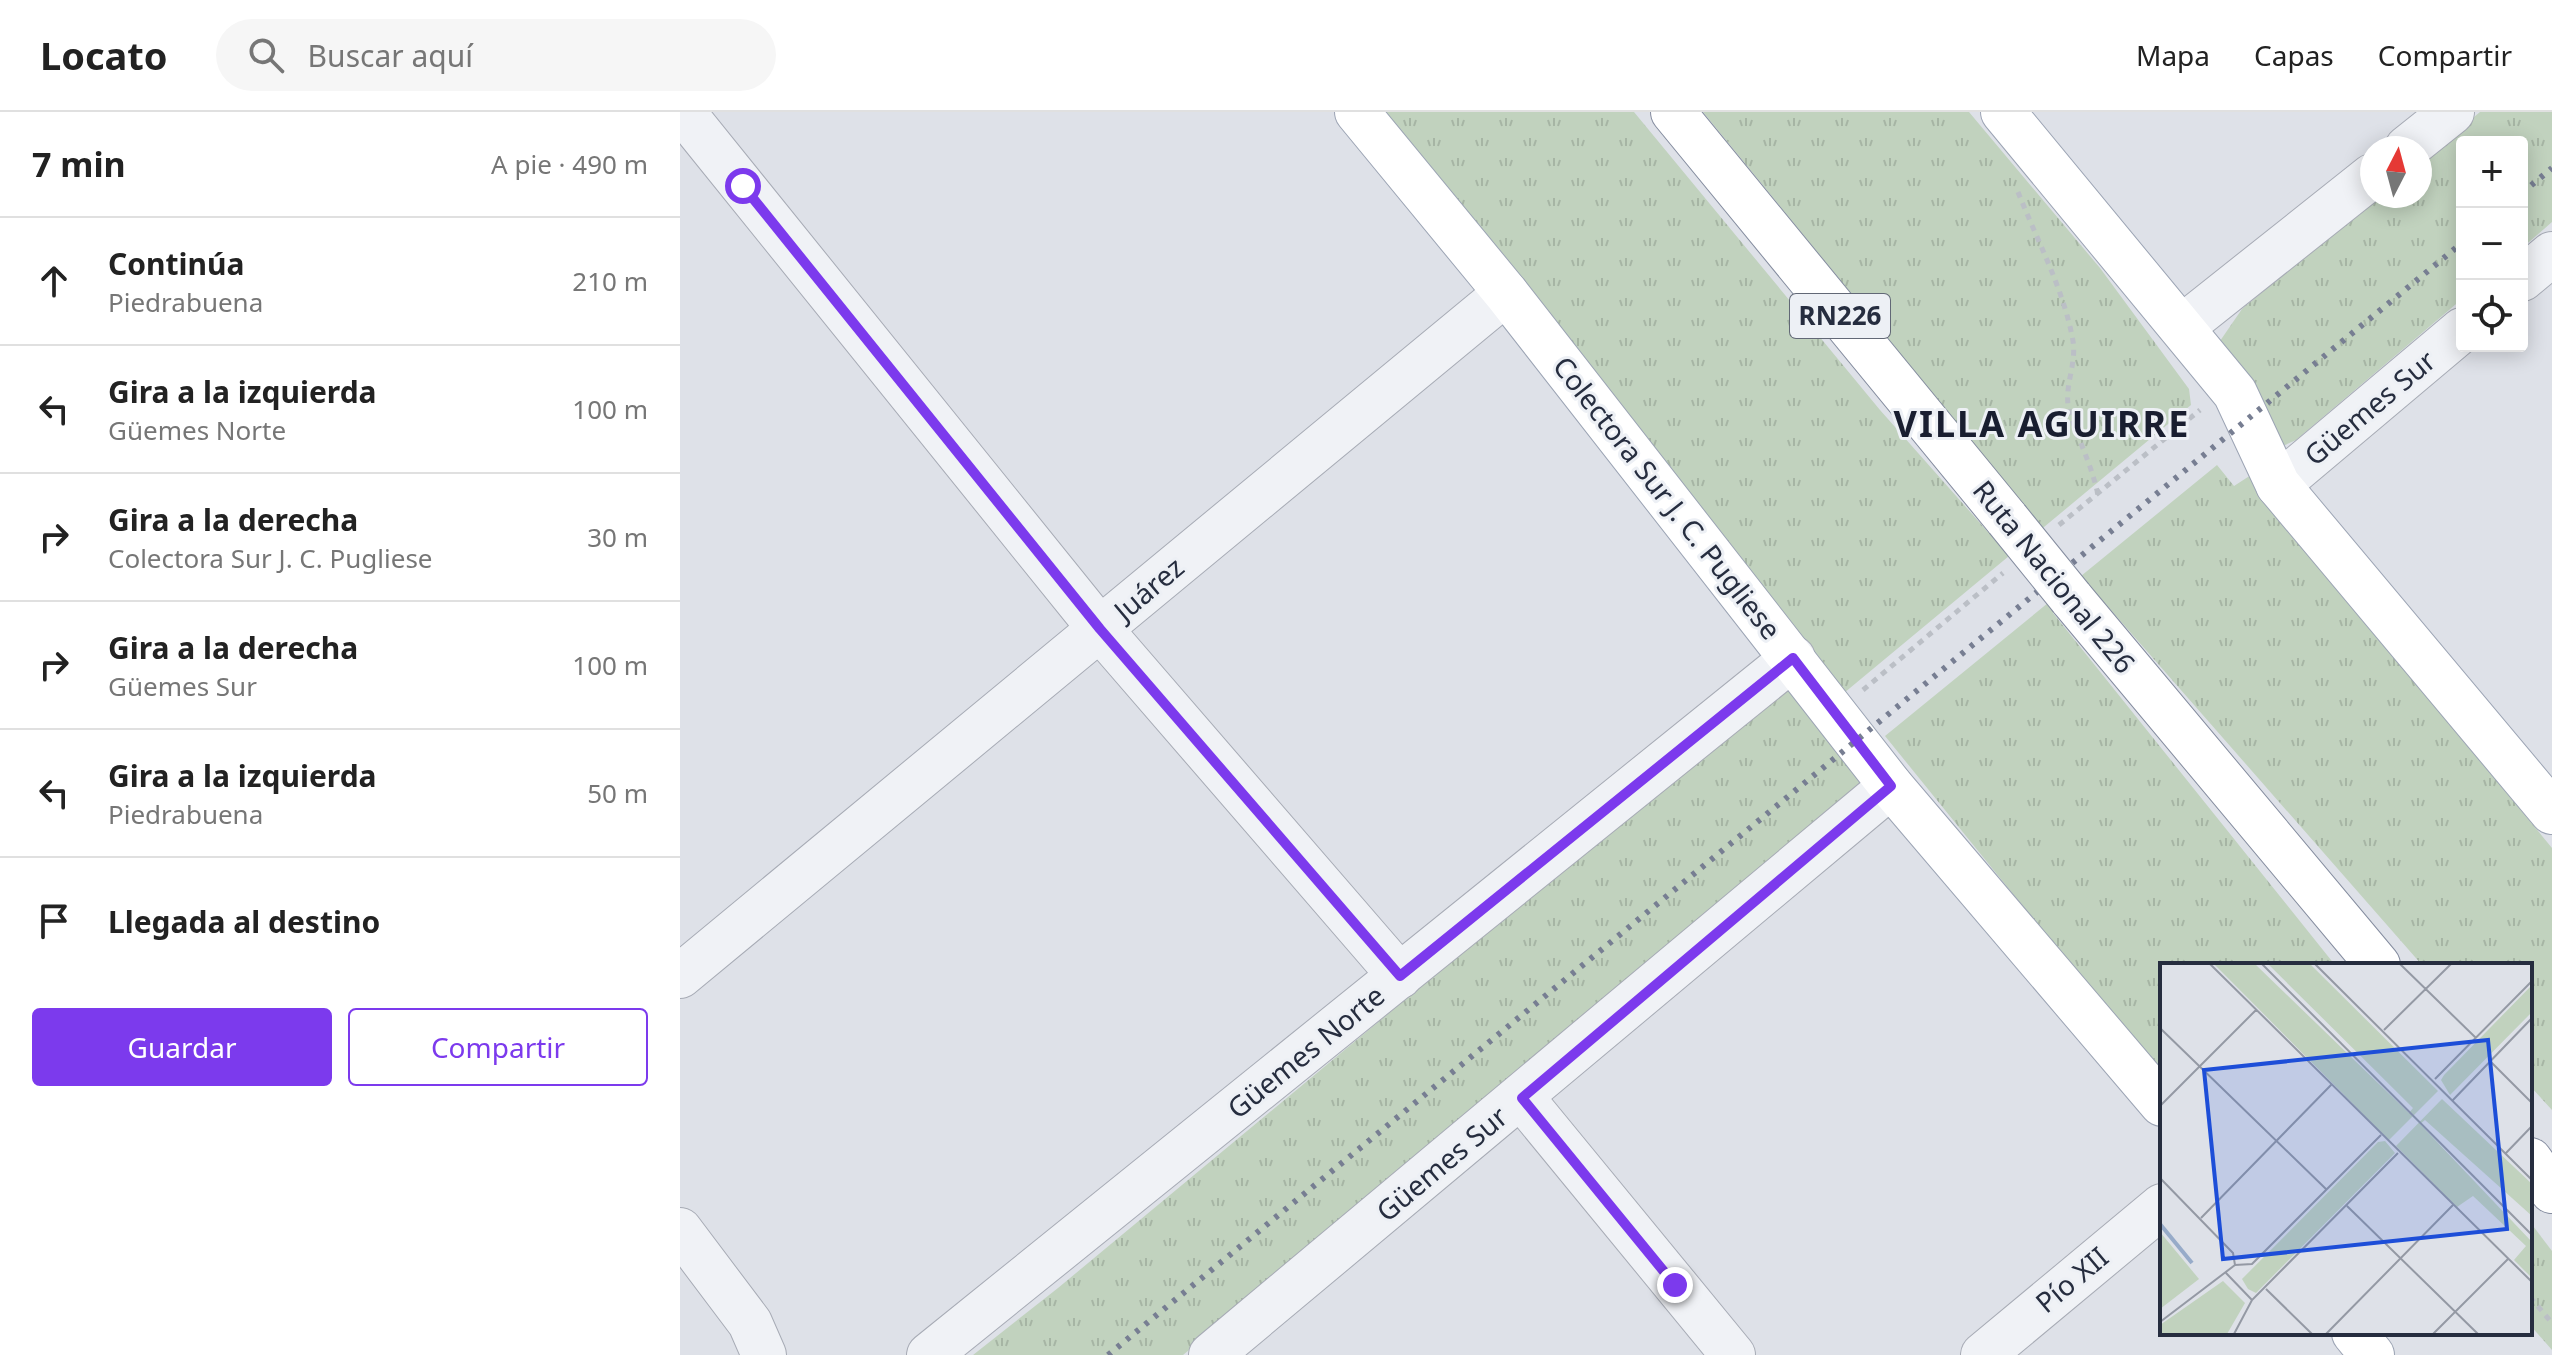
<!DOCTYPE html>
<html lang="es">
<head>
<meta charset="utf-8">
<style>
	:root { --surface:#fff; --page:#f6f6f6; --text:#222; --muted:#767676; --line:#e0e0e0; --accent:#7c3aed }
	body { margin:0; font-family:"Noto Sans",sans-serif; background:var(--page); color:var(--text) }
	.controls { position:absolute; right:24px; top:24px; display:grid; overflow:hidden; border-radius:8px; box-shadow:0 4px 20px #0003 }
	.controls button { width:72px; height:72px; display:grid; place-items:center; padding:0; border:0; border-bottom:2px solid var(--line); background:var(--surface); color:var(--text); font:40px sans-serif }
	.compass { position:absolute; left:1680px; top:24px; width:72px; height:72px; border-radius:50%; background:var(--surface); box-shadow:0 4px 20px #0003; rotate:6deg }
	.stop { position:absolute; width:24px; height:24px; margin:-18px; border:6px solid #7c3aed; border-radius:50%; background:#fff }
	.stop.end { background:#7c3aed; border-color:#fff; box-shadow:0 2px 8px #0008 }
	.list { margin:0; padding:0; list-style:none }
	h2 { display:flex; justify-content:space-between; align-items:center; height:104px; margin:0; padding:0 32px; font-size:34px }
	h2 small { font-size:26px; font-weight:400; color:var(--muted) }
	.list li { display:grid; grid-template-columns:52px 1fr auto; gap:24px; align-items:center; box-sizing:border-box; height:128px; padding:0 32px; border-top:2px solid var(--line) }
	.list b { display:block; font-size:30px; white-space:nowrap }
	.list p { margin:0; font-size:26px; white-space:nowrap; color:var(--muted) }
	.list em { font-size:26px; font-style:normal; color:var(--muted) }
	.actions { display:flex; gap:16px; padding:24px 32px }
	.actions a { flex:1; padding:18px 0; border:2px solid var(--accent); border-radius:8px; text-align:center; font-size:28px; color:var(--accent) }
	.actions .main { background:var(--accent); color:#fff }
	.icon { flex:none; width:44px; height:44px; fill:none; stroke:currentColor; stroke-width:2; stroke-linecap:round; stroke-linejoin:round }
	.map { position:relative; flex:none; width:1872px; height:1243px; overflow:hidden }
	header { display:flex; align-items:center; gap:48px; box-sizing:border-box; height:112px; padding:0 40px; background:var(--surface); border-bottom:2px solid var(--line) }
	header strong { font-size:38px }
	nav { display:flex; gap:44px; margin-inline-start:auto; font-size:28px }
	.search { width:560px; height:72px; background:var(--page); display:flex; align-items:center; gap:20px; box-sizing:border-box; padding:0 28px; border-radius:44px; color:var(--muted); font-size:30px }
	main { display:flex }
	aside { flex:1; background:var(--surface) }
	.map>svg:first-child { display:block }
	.grass { fill:url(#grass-tufts) }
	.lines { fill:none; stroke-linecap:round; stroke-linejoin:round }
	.minor-casing { stroke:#a7abb5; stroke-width:46 }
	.major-casing { stroke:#9ca4b4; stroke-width:46 }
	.highway-casing { stroke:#848c9f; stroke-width:46 }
	.path { stroke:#bbbfc6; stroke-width:5; stroke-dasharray:6 6; stroke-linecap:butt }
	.minor { stroke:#f0f2f6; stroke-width:44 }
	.major { stroke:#fff; stroke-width:44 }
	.highway { stroke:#fff; stroke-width:44 }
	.rail { stroke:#777e92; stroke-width:6; stroke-dasharray:4 8; stroke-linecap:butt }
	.highway-bridge-casing { stroke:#848c9f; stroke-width:46; stroke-linecap:butt }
	.highway-bridge { stroke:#fff; stroke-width:44 }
	.route { stroke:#7c3aed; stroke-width:10 }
	.labels { text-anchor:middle; stroke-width:6; stroke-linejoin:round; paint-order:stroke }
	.shield { fill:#edf0f5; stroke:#626876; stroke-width:2 }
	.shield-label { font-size:26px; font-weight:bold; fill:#262d3f }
	.street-label { font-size:28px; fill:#262d3f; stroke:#edf0f5 }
	.district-label { font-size:36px; font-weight:bold; letter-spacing:2px; fill:#191e30; stroke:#edf0f5 }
	.inset-river { fill:none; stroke:#97abc9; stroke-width:4 }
	.inset-road { fill:none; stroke:#9499a4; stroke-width:2 }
	.view { fill:#1d4ed8; fill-opacity:0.15; stroke:#1d4ed8; stroke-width:4 }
	.inset-edge { fill:none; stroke:#262d3f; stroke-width:4 }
</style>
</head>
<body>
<header>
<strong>Locato</strong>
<div class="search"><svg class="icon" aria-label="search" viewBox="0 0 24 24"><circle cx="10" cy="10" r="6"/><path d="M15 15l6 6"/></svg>Buscar aquí</div>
<nav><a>Mapa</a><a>Capas</a><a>Compartir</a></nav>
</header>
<main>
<aside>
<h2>7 min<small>A pie · 490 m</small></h2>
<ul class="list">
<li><svg class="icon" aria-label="ahead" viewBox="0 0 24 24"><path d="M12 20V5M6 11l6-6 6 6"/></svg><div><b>Continúa</b><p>Piedrabuena</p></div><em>210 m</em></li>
<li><svg class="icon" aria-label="left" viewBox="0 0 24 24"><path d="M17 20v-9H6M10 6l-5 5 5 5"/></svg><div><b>Gira a la izquierda</b><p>Güemes Norte</p></div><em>100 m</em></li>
<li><svg class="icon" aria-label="right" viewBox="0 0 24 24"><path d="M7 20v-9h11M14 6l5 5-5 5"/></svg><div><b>Gira a la derecha</b><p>Colectora Sur J. C. Pugliese</p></div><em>30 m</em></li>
<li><svg class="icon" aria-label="right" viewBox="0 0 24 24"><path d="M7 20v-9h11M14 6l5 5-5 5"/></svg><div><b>Gira a la derecha</b><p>Güemes Sur</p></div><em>100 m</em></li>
<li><svg class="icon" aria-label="left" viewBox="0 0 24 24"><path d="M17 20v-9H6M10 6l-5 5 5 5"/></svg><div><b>Gira a la izquierda</b><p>Piedrabuena</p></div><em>50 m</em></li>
<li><svg class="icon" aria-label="arrive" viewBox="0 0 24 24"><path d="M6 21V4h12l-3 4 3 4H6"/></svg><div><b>Llegada al destino</b></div></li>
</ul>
<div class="actions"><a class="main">Guardar</a><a>Compartir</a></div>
</aside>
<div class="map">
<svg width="1872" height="1243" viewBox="0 0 1872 1243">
	<defs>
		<pattern id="grass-tufts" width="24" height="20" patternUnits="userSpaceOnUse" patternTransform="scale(2)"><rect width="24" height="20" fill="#c1d2be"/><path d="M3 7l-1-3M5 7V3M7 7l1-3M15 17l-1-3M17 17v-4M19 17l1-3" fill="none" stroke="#a6b5a4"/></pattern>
	</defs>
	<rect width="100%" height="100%" fill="#dee1e8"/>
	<g class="grass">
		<polygon points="692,0 954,0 1200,298 1308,420 1343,392 1023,0 1289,0 1420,156 1509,277 1511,293 1164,581"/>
		<polygon points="1800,0 1872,0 1872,110 1842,136 1842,30 1782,30 1782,187 1616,328 1603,334 1540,229 1562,197 1699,84 1740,84 1740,50"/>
		<polygon points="1537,353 1554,374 1571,363 1585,387 1872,736 1872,998 1850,974 1850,853 1742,853 1408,472 1373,501 1655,853 1482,853 1482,966 1205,624"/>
		<polygon points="1109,578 1186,656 1178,686 503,1243 293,1243 378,1176 1087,587"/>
		<polygon points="1850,1110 1872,1139 1872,1238 1850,1213"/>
	</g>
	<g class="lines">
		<defs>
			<g id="minor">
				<polyline points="3,0 420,517 720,864"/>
				<polyline points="1727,36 1772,0"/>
				<polyline points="1842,167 1872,142"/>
				<polyline points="1502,215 1692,64"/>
				<polyline points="1598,373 1782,218"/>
				<polyline points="0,864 826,181"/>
				<polyline points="842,986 1053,1243"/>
				<polyline points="0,1118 70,1211 84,1243"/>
				<polyline points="249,1243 1113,546"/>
				<polyline points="531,1243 1211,674"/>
				<polyline points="1303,1243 1482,1094"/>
			</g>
			<g id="major">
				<polyline points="677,0 826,181 1211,674 1482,992"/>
				<polyline points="1323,0 1555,281 1598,373 1872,700"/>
				<polyline points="1674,1221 1692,1243"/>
			</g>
			<g id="highway">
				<polyline points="993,0 1327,407"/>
				<polyline points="1391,486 1698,853"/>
				<polyline points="1850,1048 1872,1079"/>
			</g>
		</defs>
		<use href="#minor" class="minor-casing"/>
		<use href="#major" class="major-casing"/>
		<use href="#highway" class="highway-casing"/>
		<g class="path">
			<path d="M 1338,80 C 1357,128 1384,178 1393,229 C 1397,254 1382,277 1390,302 C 1399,329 1412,354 1418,383"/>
			<polyline points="1379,413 1520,298"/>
			<polyline points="1183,578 1323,461"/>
			<polyline points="1850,1185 1872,1211"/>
		</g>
		<use href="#minor" class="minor"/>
		<use href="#major" class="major"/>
		<use href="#highway" class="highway"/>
		<g class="rail">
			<polyline points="1842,81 1872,56"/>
			<polyline points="428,1243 1782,131"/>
		</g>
		<defs>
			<polyline id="highway-bridge" points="1327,407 1391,486"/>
		</defs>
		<use href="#highway-bridge" class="highway-bridge-casing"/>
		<use href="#highway-bridge" class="highway-bridge"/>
	</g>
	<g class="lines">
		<polyline class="route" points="63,74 420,517 720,864 1113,546 1211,674 842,986 995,1173"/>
	</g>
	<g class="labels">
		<rect class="shield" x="1110" y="182" width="100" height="44" rx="6"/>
		<g class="shield-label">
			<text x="1160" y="213">RN226</text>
		</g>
		<g class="street-label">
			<text transform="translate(1690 296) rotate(-40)" y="10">Güemes Sur</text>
			<text transform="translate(987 386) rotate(52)" y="10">Colectora Sur J. C. Pugliese</text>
			<text transform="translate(1374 465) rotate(51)" y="10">Ruta Nacional 226</text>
			<text transform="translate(469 477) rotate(-40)" y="10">Juárez</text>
			<text transform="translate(626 940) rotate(-39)" y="10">Güemes Norte</text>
			<text transform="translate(762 1052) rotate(-40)" y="10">Güemes Sur</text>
			<text transform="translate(1392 1168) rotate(-40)" y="10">Pío XII</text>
		</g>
		<g class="district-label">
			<text x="1362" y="325">VILLA AGUIRRE</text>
		</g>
	</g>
	<g transform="translate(1480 851)">
		<rect width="372" height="372" fill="#dee1e8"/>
		<path d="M 54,1 L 95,1 L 249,150 L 253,145 L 108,1 L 150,1 L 278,128 L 229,177 ZM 372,22 L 372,49 L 290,132 L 281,117 L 284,112 ZM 282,136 L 372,221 L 372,253 L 265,157 L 260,161 L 372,279 L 372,315 L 354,297 L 366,283 L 313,233 L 297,244 L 236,183 ZM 225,178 L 235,190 L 96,330 L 88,326 L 82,316 L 218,179 ZM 63,318 L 85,340 L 67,371 L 0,371 L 0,362 Z" fill="#c1d2be"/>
		<path d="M 0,269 L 39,316 L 0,346 Z" fill="#c1d2be"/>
		<path class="inset-river" d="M 0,261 L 32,300"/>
		<path class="inset-road" d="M 50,1 L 372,319M 102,1 L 372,272M 155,1 L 372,217M 240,1 L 316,75M 0,65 L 167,227M 224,67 L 291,1M 330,98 L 372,140M 275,116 L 372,18M 292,138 L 372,55M 0,143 L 96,47M 346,190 L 372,163M 0,215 L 73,290 L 75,302M 187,243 L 318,371M 41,255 L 172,121M 75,302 L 92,301 L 221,172M 66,310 L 92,337M 106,326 L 152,371M 0,359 L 75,302M 74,371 L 92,337 L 238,190M 166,371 L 293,242M 273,371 L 348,296"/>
		<path class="view" d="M 328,77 L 347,266 L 63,296 L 44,107 Z"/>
		<rect width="372" height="372" class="inset-edge"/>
	</g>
</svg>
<div class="controls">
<button>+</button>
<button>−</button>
<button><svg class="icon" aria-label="locate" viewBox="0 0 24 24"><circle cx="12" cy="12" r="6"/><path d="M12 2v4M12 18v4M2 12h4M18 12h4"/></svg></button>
</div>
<svg class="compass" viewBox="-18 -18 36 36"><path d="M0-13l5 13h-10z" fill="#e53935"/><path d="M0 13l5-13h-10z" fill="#767676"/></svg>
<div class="stop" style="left:63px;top:74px"></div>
<div class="stop end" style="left:995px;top:1173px"></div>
</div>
</main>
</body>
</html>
